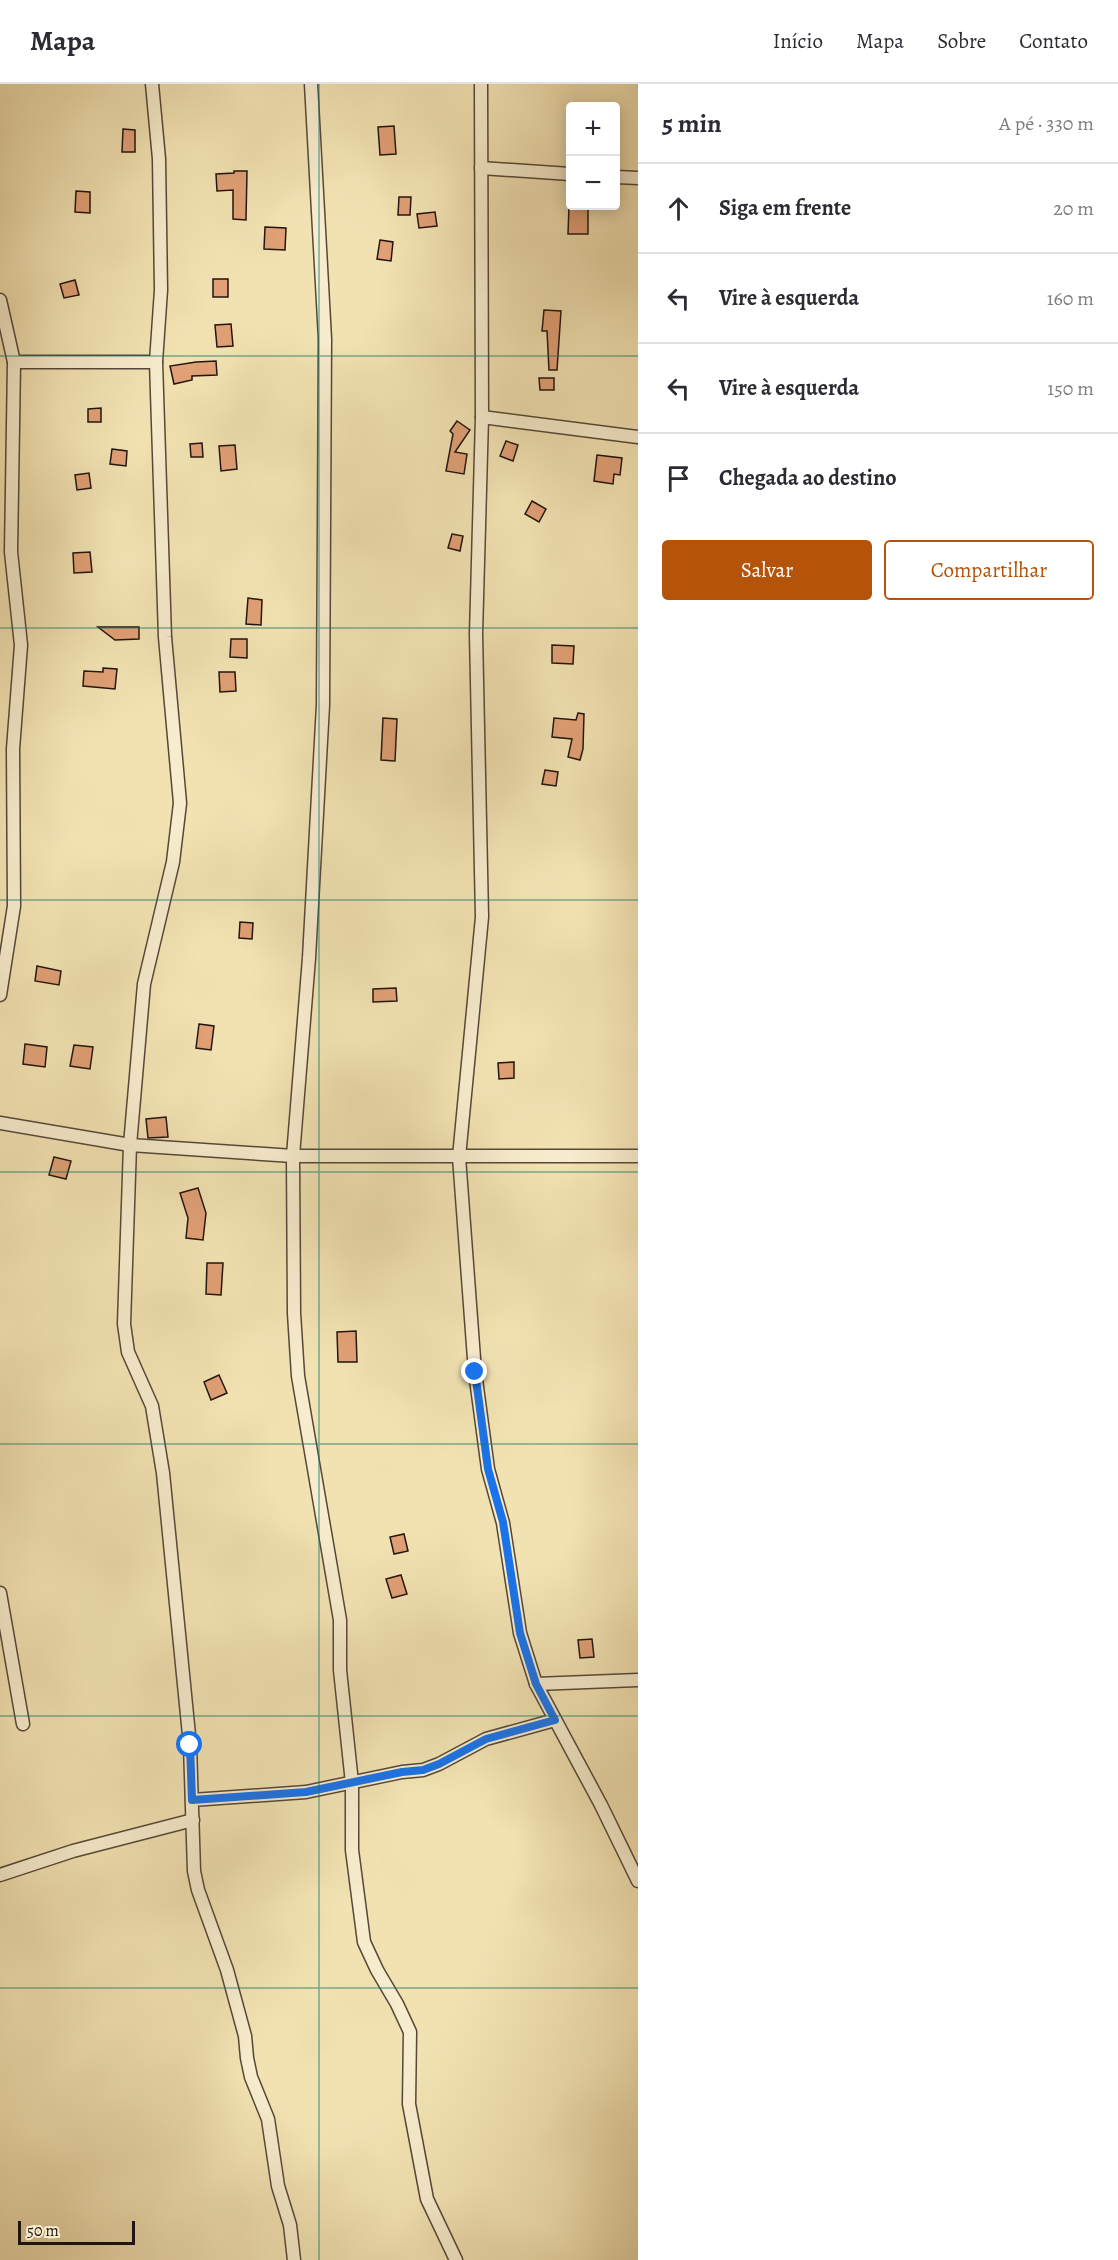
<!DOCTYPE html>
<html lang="pt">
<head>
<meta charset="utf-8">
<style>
	:root { --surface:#fff; --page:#f7f7f7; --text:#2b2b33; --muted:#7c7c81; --line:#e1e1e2; --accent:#b45309 }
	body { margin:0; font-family:Alegreya,serif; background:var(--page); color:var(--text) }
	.controls { position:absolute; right:18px; top:18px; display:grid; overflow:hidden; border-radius:6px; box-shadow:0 3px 15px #0003 }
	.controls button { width:54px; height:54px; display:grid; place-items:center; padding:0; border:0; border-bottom:2px solid var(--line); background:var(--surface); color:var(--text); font:30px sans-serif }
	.scale { position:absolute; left:18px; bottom:15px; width:117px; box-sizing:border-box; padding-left:6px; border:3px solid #21150f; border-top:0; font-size:16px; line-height:21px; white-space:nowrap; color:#21150f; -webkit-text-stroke:4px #f7eccd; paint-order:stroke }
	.stop { position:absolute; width:18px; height:18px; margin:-14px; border:4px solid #1a73e8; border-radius:50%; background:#fff }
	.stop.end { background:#1a73e8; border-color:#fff; box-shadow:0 2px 6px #0008 }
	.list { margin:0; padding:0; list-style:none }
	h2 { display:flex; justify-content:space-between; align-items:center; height:78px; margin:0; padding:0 24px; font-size:26px }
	h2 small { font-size:20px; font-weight:400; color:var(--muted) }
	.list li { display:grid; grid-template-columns:39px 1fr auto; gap:18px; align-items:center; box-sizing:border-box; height:90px; padding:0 24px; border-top:2px solid var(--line) }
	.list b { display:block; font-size:22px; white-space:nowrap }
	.list em { font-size:20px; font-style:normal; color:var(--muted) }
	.actions { display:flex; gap:12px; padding:18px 24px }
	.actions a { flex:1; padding:14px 0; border:2px solid var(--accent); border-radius:6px; text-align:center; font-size:21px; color:var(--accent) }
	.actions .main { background:var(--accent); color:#fff }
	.icon { flex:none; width:33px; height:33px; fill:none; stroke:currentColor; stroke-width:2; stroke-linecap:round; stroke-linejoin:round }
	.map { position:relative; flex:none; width:638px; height:2176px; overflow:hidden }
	header { display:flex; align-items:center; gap:36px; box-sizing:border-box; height:84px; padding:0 30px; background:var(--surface); border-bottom:2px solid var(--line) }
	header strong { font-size:28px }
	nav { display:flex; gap:33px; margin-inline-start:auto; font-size:21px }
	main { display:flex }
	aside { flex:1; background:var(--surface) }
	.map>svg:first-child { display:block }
	.building { fill:#e1a076; stroke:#21150f; stroke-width:1.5 }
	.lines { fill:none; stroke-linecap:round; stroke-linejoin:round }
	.street-casing { stroke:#554838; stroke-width:15 }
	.street { stroke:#f7eccd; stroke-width:12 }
	.route { stroke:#1a73e8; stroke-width:8 }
	.grid { fill:none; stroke:#0f766e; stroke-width:1.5; stroke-opacity:0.55 }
</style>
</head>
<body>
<header>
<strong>Mapa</strong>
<nav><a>Início</a><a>Mapa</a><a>Sobre</a><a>Contato</a></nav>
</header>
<main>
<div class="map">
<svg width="638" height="2176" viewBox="0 0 638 2176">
	<rect width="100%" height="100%" fill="#f2e2b2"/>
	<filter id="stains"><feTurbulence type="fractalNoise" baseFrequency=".00333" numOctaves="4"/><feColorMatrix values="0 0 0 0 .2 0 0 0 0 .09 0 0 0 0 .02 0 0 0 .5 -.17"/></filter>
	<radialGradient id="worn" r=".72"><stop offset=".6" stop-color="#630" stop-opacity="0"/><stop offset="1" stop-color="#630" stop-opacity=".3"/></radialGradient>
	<g class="building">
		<polygon points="394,42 396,70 380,71 378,43"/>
		<polygon points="123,45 135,46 135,68 122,68"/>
		<polygon points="234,87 247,87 246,136 233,135 233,106 217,107 216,90 234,89"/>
		<polygon points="76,107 90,108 90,129 75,128"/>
		<polygon points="399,113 411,113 410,131 398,131"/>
		<polygon points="569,122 588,122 588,150 568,150"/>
		<polygon points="435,128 437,142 419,144 417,130"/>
		<polygon points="265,143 286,144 285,166 264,165"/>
		<polygon points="380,156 393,158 391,177 377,175"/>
		<rect x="213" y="195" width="15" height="18"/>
		<polygon points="75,196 79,211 64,214 60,200"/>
		<polygon points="544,226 561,227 557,286 549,286 547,247 542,247"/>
		<polygon points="231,240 233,262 217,263 215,241"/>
		<polygon points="216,277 217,291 192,292 192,296 174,300 170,282 196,278"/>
		<polygon points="539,294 554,294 554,306 540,306"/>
		<polygon points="101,324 101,338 88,338 88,325"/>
		<polygon points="457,337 470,346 455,368 467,370 464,390 446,387 453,350 450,347"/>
		<polygon points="506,357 518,361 513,377 500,372"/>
		<polygon points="202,359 203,373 191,373 190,360"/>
		<polygon points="235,361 237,385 221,387 219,362"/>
		<polygon points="112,365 127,367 126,382 110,380"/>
		<polygon points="597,371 622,374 620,391 614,390 613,400 594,397"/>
		<polygon points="89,389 91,404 77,406 75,391"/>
		<polygon points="532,417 546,425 539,438 525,430"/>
		<polygon points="452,450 463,452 460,467 448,464"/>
		<polygon points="90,468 92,488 74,489 73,469"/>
		<polygon points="248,514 262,516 261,541 246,540"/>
		<polygon points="98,543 139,543 139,555 115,556"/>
		<polygon points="231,555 247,555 247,574 230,573"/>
		<polygon points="552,561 574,562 573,580 552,579"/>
		<polygon points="103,584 117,585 115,605 83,602 84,587 103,588"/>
		<polygon points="219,588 235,588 236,607 220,608"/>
		<polygon points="578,629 584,630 583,665 580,676 568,673 572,655 552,653 554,634 576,636"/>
		<polygon points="383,634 397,635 395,677 381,676"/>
		<polygon points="545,686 558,688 556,702 542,700"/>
		<polygon points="240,838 253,839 252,855 239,854"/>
		<polygon points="37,882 61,887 59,901 35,897"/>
		<polygon points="396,904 397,917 373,918 373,905"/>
		<polygon points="199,940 214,942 211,966 196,964"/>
		<polygon points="25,960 47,963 45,983 23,980"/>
		<polygon points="74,961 93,963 90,985 70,982"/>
		<polygon points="514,978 514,994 499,995 498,979"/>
		<polygon points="166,1033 168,1053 148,1054 146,1035"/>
		<polygon points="54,1073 71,1077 66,1095 49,1091"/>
		<polygon points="198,1104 206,1129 203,1156 186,1154 188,1134 180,1109"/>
		<polygon points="207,1179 223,1179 221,1211 206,1210"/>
		<polygon points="356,1247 357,1278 338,1278 337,1248"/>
		<polygon points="219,1291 227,1309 211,1316 204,1298"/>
		<polygon points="404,1450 408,1467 394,1470 390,1453"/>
		<polygon points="401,1491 407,1510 392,1514 386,1495"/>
		<polygon points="592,1555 594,1573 580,1574 578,1556"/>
	</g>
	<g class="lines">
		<defs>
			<g id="street">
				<polyline points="152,0 159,75 161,206 156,278 165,553 180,719 173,778 144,900 130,1061 124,1240 128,1268 152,1322 163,1389 190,1661 194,1787 198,1806 227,1886 245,1952 247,1974 251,1993 268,2035 278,2102 290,2141 294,2176"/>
				<polyline points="311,0 325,255 323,621 309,874 293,1072 294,1229 298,1292 340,1536 340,1586 352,1699 352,1766 364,1858 377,1886 397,1920 410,1948 409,2020 427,2115 456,2176"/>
				<polyline points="481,0 482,333 476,550 482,833 459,1073 475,1288 488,1385 503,1439 520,1549 536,1600 601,1721 638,1797"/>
				<polyline points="481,84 570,90"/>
				<polyline points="616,93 638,94"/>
				<polyline points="0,216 14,278 11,468 21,561 13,665 14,822 0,911"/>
				<polyline points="14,278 156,278"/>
				<polyline points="482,333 638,353"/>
				<polyline points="0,1039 130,1061 293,1072 638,1072"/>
				<polyline points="0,1509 23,1640"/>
				<polyline points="536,1600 638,1596"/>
				<polyline points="192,1716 306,1708 402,1688 423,1686 439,1680 486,1655 555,1636"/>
				<polyline points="0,1791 73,1767 193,1736"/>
			</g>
		</defs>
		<use href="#street" class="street-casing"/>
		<use href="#street" class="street"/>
	</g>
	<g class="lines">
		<polyline class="route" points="190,1661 192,1716 306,1708 402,1688 423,1686 439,1680 486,1655 555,1636 536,1600 520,1549 503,1438 488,1385 475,1288"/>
	</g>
	<path class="grid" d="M 319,0 L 319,2176M 0,272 L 638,272M 0,544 L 638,544M 0,816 L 638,816M 0,1088 L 638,1088M 0,1360 L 638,1360M 0,1632 L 638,1632M 0,1904 L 638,1904"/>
	<rect width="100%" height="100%" filter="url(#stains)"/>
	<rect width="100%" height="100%" fill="url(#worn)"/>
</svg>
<div class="controls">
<button>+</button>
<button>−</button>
</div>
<div class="scale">50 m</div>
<div class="stop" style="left:190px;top:1661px"></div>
<div class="stop end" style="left:475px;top:1288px"></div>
</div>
<aside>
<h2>5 min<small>A pé · 330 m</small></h2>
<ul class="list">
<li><svg class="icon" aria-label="ahead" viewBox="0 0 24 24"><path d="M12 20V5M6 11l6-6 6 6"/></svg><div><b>Siga em frente</b></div><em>20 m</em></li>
<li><svg class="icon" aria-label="left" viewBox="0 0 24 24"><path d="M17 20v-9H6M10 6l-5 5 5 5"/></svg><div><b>Vire à esquerda</b></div><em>160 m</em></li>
<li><svg class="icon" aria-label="left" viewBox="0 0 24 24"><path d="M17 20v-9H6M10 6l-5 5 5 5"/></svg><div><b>Vire à esquerda</b></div><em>150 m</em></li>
<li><svg class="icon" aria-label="arrive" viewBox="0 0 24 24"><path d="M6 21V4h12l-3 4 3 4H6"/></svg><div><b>Chegada ao destino</b></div></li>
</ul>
<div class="actions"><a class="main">Salvar</a><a>Compartilhar</a></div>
</aside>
</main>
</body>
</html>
